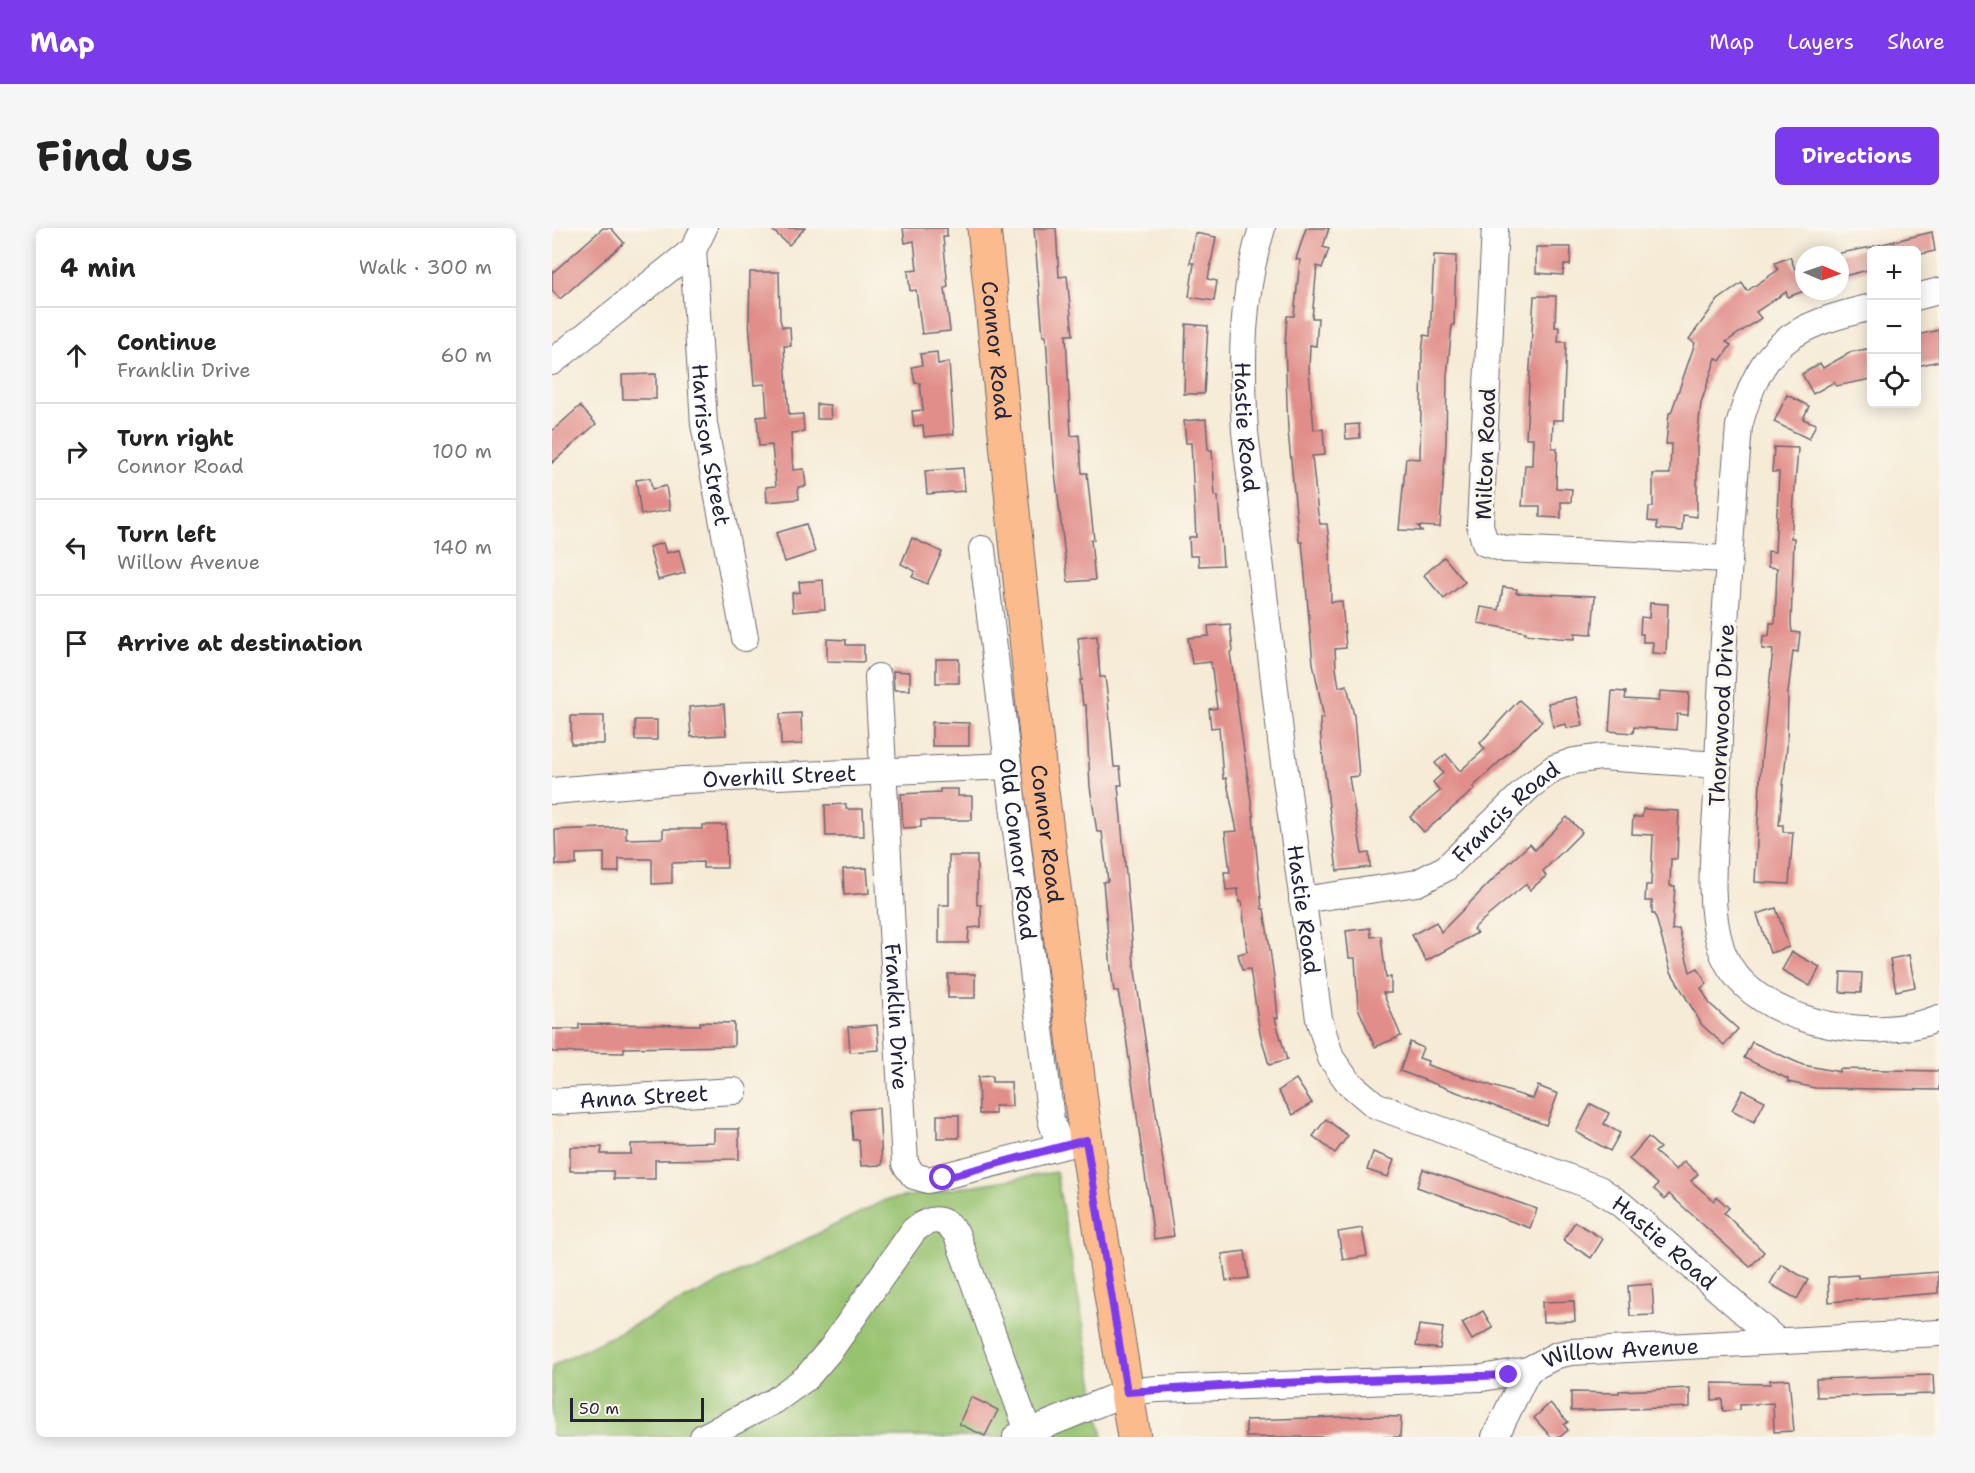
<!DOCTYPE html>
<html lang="en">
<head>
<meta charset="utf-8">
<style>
	:root { --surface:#fff; --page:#f6f6f6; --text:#222; --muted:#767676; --line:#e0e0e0; --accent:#7c3aed }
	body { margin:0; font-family:"Shantell Sans",sans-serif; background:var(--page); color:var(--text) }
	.controls { position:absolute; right:18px; top:18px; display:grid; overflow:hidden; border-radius:9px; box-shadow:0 3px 15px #0003 }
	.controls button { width:54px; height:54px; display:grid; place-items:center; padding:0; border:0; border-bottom:2px solid var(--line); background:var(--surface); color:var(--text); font:30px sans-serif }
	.compass { position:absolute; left:1243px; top:18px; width:54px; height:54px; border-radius:50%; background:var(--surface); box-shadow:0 3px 15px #0003; rotate:92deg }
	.scale { position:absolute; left:18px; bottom:15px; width:134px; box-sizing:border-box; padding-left:6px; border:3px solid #22223b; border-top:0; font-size:16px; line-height:21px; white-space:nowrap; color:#22223b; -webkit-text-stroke:4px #fbf7ec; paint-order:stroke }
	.stop { position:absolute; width:18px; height:18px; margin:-14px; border:4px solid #7c3aed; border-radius:50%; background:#fff }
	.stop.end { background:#7c3aed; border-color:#fff; box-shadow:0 2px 6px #0008 }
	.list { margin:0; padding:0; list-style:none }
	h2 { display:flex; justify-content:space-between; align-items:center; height:78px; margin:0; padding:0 24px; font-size:26px }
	h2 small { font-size:20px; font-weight:400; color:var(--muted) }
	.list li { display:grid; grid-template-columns:39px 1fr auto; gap:18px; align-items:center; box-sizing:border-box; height:96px; padding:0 24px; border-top:2px solid var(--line) }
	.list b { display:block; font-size:22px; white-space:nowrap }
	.list p { margin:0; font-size:20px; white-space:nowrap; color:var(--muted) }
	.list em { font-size:20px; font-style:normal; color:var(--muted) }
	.icon { flex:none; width:33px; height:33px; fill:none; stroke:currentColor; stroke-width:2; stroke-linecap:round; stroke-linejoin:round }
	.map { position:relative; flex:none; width:1387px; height:1209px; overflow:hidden; border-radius:9px }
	header { display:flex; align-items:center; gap:36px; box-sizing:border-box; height:84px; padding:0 30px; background:var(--accent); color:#fff }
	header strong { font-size:28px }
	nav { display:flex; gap:33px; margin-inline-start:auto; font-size:21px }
	.intro { display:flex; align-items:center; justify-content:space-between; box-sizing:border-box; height:144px; padding:0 36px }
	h1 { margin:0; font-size:42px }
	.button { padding:15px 27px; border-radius:9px; background:var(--accent); color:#fff; font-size:21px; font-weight:700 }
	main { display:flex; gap:36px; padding:0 36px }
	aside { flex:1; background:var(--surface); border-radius:9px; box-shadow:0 3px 15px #0003 }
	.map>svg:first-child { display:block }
	.green { fill:#97c270; stroke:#5c7256; stroke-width:1.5 }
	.building { fill:#e18e8a }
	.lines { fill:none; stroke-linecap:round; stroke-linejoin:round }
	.minor-casing { stroke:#6c6871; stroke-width:28 }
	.major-casing { stroke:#6c6871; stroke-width:35 }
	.minor { stroke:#fff; stroke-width:26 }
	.major { stroke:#fbbb8d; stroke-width:33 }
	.route { stroke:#7c3aed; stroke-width:8 }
	.labels { text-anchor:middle; stroke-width:6; stroke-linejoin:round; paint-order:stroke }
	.street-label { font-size:22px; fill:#22223b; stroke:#fbf7ec }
</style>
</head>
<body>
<header>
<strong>Map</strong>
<nav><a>Map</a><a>Layers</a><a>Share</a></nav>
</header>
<div class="intro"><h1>Find us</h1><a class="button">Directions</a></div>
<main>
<aside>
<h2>4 min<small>Walk · 300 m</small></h2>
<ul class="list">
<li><svg class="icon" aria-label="ahead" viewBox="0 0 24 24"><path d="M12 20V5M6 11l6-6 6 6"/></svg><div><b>Continue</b><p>Franklin Drive</p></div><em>60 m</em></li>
<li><svg class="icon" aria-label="right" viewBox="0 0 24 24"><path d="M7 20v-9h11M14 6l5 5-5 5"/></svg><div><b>Turn right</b><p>Connor Road</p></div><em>100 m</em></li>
<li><svg class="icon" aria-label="left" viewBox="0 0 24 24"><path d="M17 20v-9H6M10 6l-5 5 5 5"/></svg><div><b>Turn left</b><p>Willow Avenue</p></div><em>140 m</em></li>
<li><svg class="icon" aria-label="arrive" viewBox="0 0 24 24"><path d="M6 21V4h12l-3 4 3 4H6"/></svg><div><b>Arrive at destination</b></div></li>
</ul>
</aside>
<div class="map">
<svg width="1387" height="1209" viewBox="0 0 1387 1209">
	<rect width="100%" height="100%" fill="#fbf7ec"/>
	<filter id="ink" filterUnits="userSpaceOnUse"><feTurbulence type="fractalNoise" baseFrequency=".0167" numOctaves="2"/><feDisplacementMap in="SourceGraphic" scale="12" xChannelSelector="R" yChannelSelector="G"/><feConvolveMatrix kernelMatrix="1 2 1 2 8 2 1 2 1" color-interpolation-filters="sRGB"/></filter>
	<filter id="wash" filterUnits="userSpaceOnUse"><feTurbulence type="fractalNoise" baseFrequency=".008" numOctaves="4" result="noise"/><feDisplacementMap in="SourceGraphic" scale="24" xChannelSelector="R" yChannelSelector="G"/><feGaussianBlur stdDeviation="1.35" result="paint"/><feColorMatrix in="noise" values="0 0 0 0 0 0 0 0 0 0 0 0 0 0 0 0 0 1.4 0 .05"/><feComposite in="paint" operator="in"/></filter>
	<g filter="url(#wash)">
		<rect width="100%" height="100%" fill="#f5ebd6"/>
		<polygon class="green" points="504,944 551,1209 0,1209 0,1138 333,972"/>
		<g id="blocks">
			<g class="building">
				<polygon points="51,0 59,0 72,15 8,71 0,62 0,45"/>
				<polygon points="218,0 253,0 237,17"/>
				<polygon points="351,0 395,0 395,9 391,9 396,59 393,60 398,103 370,106 364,62 358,63 356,43 365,42 362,13 353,15"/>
				<polygon points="482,0 504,0 507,49 515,48 521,107 514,107 519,208 527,207 530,245 535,245 542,312 539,312 543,352 516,354 502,236 494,108 491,108"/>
				<polygon points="754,0 777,0 771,19 777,21 770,40 765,38 760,90 766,90 764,118 758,117 757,143 762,202 771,201 773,227 760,228 766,286 768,296 775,296 778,322 779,374 790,373 794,420 783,421 784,440 787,459 795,457 802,488 807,548 797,549 810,626 817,625 818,639 785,643 769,513 768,490 772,490 761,435 750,314 747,314 736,203 733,118 735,88 742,88 748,32 744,31"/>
				<polygon points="1380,4 1383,23 1365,27 1365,22 1323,22 1322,18"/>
				<polygon points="643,5 664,9 656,51 665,53 662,73 637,69 642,35 638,35"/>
				<polygon points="984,19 1019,19 1018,37 1012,37 1011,47 984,45"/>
				<polygon points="1320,19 1320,41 1288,49 1288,25"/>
				<polygon points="882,27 904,28 902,97 900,97 895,148 894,214 888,299 866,298 870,303 847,302 854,230 868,231 870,125 872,107 878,108"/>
				<polygon points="1238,29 1243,41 1252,38 1252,63 1236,69 1234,64 1204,84 1209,90 1174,114 1179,117 1168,133 1164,130 1149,175 1145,213 1145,289 1131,287 1130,303 1105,301 1105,294 1096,293 1097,279 1101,279 1101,246 1118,246 1119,216 1114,216 1117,185 1119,185 1143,115 1137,111 1166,72 1190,55 1195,63 1226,42 1223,35"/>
				<polygon points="198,44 227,44 228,91 230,99 238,99 239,118 232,118 237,187 251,186 252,204 239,205 241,242 252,241 254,258 246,259 247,271 215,274 214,259 224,258 220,217 207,218 205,189 215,188 213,156 202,157 197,93"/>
				<polygon points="982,68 1004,68 1003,99 1007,99 1006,114 1014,114 1011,192 1001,192 1000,220 1005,220 1004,260 1020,261 1019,274 1009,274 1009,290 988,289 988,278 970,278 973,237 980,237 981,210 974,210"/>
				<polygon points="634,96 656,98 652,166 632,166"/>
				<polygon points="1387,102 1387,133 1365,138 1365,107"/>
				<polygon points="1320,120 1320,151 1284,158 1282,154 1261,166 1250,146 1268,135 1271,140 1299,124"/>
				<polygon points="385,124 386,136 397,134 402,206 372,209 371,197 362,198 360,183 371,182 368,155 363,155 360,139 370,137 368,126"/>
				<polygon points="104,146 104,171 71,171 70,147"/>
				<polygon points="1235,167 1257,178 1251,191 1264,196 1257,211 1222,194"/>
				<polygon points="265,176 278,177 279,191 265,191"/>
				<polygon points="28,178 44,196 0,235 0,203"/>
				<polygon points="654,191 656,222 660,222 663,268 666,268 671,337 647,338 646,328 638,328 637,309 644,309 639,215 634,215 632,193"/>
				<polygon points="807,196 808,210 794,211 793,197"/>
				<polygon points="1222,219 1246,220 1239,310 1242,310 1239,396 1240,404 1248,405 1246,424 1241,423 1236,465 1235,519 1227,597 1231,597 1231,604 1241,604 1237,656 1203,654 1209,534 1221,422 1210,421 1211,408 1217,408 1218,395 1223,395 1225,340 1216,339 1216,323 1223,324 1227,244 1220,244"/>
				<polygon points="411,240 413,263 375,266 373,243"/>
				<polygon points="98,250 100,261 114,258 118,282 89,287 84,252"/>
				<polygon points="254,296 263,324 233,334 224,305"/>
				<polygon points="360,310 390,324 375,356 360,349 363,343 349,336"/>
				<polygon points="111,315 114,325 127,322 133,345 106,352 97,319"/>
				<polygon points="892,329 913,354 892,371 872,347"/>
				<polygon points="271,352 273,381 241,384 240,365 248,364 247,354"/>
				<polygon points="951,359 965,361 964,365 1043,368 1040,406 1023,405 1023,411 1006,410 973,406 974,404 926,395 929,379 947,382"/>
				<polygon points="1098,375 1116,376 1114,426 1100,425 1101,414 1091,414 1091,406 1088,406 1089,389 1097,390"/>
				<polygon points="678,396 681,423 678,424 701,587 710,681 712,681 722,749 726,790 723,790 735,832 717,837 708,805 698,741 690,742 686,726 695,724 690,674 687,674 686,661 674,662 672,644 678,644 673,604 685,603 674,550 671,551 667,499 659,500 657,481 665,480 659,434 640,436 636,410 657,408 656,398"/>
				<polygon points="545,408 548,449 553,449 556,472 562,539 568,539 570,557 566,557 582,736 622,1008 602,1011 573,802 566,763 562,763 559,741 551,654 556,653 550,604 545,604 538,559 534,477 531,477 528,452 530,452 526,410"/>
				<polygon points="275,411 294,412 294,417 312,417 312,434 275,433"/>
				<rect x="384" y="431" width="23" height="24"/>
				<polygon points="341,443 358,444 358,462 342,462"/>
				<polygon points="1060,463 1074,464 1073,471 1107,473 1108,463 1137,465 1136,487 1125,486 1124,502 1082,499 1081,505 1057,503"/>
				<polygon points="1024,469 1031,497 1015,500 1014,496 1001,499 996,475"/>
				<polygon points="967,472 990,493 921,559 923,561 872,604 858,589 888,563 881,554 891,545 883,535 894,526 908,543 933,521 928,515"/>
				<polygon points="172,476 174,507 139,509 137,479"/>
				<polygon points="249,485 250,516 229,517 228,486"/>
				<rect x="19" y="488" width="33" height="28"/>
				<rect x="83" y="492" width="22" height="20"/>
				<polygon points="380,494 417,495 417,518 380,518"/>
				<polygon points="388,561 406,561 406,568 420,568 420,592 369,592 369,599 351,600 349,566 388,564"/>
				<polygon points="294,576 294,581 311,581 312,608 274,608 273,577"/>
				<polygon points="1091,581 1127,583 1125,631 1119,631 1118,658 1123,658 1120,702 1127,701 1138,744 1146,740 1155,756 1149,760 1158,776 1186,801 1172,817 1150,797 1119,744 1103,686 1100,686 1100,673 1093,673 1094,657 1099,657 1101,607 1080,606 1081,589 1090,589"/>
				<polygon points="1015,589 1030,604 991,643 994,648 978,662 974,656 932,691 921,701 925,705 874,733 860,707 884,694 889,704 956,636 978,616 983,622"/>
				<polygon points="150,597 174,597 175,640 151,640 151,634 120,635 120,655 100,656 100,631 67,631 67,644 52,644 52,625 24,626 24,637 4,637 3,602 74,599 74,611 111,610 111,601 150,601"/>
				<polygon points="397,628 425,628 425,677 429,677 429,699 417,700 416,715 387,715 387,677 397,677"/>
				<polygon points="315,640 317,665 292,667 291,641"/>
				<polygon points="1224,680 1237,719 1218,725 1205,686"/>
				<polygon points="818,700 819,709 829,708 834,750 839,749 839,765 831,765 849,808 823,819 806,780 803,730 797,730 794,703"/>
				<polygon points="1240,724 1268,739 1258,758 1230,742"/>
				<polygon points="1357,727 1363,759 1344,763 1338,731"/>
				<polygon points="1289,744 1310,745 1309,765 1288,764"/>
				<rect x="396" y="746" width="27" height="24"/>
				<polygon points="148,794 182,795 182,818 72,820 72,825 0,824 0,801 27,801 27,796 148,797"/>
				<polygon points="325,797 327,822 298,824 296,799"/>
				<polygon points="858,814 871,820 867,830 876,833 875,837 981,871 986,858 1006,866 994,897 848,843"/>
				<polygon points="1200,814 1251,837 1288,844 1288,841 1387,843 1387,862 1263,860 1236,854 1236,851 1192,830"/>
				<polygon points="440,848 440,854 459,854 460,878 443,878 443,886 427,886 426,849"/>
				<polygon points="744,851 760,875 741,887 726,863"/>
				<polygon points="1191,862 1213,873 1202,894 1180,882"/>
				<polygon points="1039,876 1057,885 1052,896 1068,905 1058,923 1024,904"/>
				<polygon points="327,880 330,937 309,938 307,912 301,912 299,882"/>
				<rect x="385" y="887" width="22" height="23"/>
				<polygon points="774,891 796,908 783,925 761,908"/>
				<polygon points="162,901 187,901 187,931 103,932 103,951 61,951 61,943 18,943 18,919 50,919 49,926 79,926 79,916 162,914"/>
				<polygon points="1096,909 1108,920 1103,924 1124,942 1132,933 1146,946 1139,953 1162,973 1165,969 1177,980 1172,985 1212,1024 1198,1039 1117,966 1113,971 1102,961 1106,956 1077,931"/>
				<polygon points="821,924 842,932 836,949 815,942"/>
				<polygon points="871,941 985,981 978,1000 865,959"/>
				<polygon points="1023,994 1051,1011 1039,1030 1011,1012"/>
				<polygon points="810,1000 815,1028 791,1032 786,1004"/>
				<polygon points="693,1023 697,1050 674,1053 670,1026"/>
				<polygon points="1229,1036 1256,1052 1245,1071 1218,1056"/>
				<polygon points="1386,1044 1386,1065 1277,1074 1276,1049 1306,1047 1306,1050"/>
				<polygon points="1100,1056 1102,1087 1078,1088 1076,1058"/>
				<polygon points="1022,1073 1023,1093 991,1094 990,1074"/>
				<polygon points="931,1083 941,1100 920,1112 910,1095"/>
				<polygon points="867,1097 891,1100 888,1121 864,1118"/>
				<polygon points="1381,1147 1382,1166 1265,1169 1264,1151"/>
				<polygon points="1237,1151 1242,1203 1222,1204 1221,1175 1188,1177 1188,1182 1171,1183 1170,1171 1160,1172 1160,1155 1218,1156 1218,1152"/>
				<polygon points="1138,1160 1138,1179 1019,1183 1019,1164 1067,1165 1067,1163"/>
				<polygon points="419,1169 446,1182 433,1208 407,1196"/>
				<polygon points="998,1175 1016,1194 1012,1197 1016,1202 1008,1209 999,1209 982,1190"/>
				<polygon points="819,1188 849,1189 848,1209 694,1209 694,1192"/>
			</g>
		</g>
	</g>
	<g filter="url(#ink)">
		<use href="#blocks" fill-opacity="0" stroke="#6c6871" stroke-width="1.5"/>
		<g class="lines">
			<defs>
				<g id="minor">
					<path id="s1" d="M 710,0 C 689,67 689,135 693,204 L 730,521 L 767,791 L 779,830 L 796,854 L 823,877 L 1047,961 L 1070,977 L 1224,1112"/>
					<polyline points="943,0 928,297 933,315 953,321 1177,331"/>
					<path id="s2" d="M 141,22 L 152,196 L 193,410"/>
					<polyline points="1364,69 1387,63"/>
					<path d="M 1320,79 C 1239,98 1209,115 1187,198 C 1177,321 1169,443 1165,566 C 1163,616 1154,672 1169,720 C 1194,796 1322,817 1387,790"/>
					<polyline points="0,134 141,22 152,0"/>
					<path id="s3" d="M 430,321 L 499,892 L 508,918"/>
					<path id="s4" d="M 326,449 L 353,936 L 362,948 L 376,952 L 534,912"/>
					<path id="s5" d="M 0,563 L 131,552 L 456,538"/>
					<path id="s6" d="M 750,672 L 865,655 L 894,640 L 978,558 L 1002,540 L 1022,533 L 1050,529 L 1166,537"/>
					<path id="s7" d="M 0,874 L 182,863"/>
					<path d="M 151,1209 L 222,1173 L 254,1150 L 279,1121 L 362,1002 C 379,989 390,988 404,1005 L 476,1203"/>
					<path id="s8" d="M 464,1209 L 575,1164 L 605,1161 L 930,1150 L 976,1142 L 1005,1127 L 1019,1124 L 1387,1105"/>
					<polyline points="943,1209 976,1142"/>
				</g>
				<g id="major">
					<path id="s9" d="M 432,0 L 488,547 L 534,912 L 582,1209"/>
				</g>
			</defs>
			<use href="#minor" class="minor-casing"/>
			<use href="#major" class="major-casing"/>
			<use href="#minor" class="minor"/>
			<use href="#major" class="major"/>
		</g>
	</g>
	<g class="lines" filter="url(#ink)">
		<polyline class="route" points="391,950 534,912 575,1164 699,1156 957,1147"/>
	</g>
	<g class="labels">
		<g class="street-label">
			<text dy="8" stroke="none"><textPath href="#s9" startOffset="123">Connor Road</textPath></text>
			<text dy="8" stroke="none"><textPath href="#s1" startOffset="201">Hastie Road</textPath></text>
			<text dy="8" stroke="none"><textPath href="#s2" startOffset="196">Harrison Street</textPath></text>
			<text transform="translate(933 226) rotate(-88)" y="8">Milton Road</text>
			<text transform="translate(1169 487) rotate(-87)" y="8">Thornwood Drive</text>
			<text dy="8" stroke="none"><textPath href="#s5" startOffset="228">Overhill Street</textPath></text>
			<text dy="8" stroke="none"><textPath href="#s6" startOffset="231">Francis Road</textPath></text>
			<text dy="8" stroke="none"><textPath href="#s9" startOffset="609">Connor Road</textPath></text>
			<text dy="8" stroke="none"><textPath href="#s3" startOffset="302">Old Connor Road</textPath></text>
			<text dy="8" stroke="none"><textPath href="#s1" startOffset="687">Hastie Road</textPath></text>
			<text dy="8" stroke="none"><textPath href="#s4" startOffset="340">Franklin Drive</textPath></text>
			<text dy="8" stroke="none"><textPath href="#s7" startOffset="92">Anna Street</textPath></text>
			<text dy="8" stroke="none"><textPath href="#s1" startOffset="1227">Hastie Road</textPath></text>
			<text dy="8" stroke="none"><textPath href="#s8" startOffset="618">Willow Avenue</textPath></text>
		</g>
	</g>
</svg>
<div class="controls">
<button>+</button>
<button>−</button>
<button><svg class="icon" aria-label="locate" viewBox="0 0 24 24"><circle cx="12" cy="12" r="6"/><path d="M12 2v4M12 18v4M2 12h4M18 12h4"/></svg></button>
</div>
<svg class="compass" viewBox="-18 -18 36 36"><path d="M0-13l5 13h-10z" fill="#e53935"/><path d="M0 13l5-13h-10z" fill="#767676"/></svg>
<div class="scale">50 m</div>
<div class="stop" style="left:391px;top:950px"></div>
<div class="stop end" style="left:957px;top:1147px"></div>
</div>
</main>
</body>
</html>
